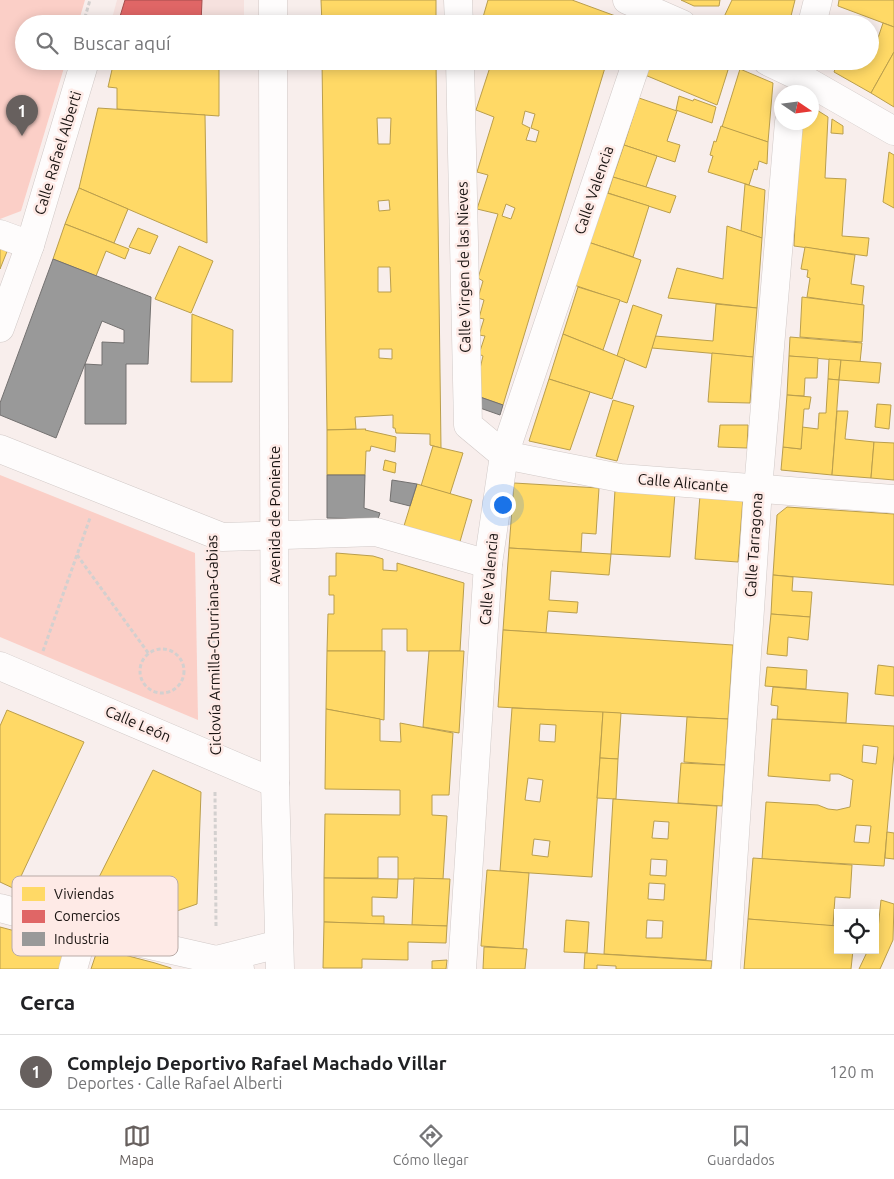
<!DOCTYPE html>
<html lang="es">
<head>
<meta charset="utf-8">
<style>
	:root { --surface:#fff; --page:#f6f6f6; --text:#202124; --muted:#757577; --line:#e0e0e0; --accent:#67605e }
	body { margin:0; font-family:Ubuntu,sans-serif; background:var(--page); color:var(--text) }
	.controls { position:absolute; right:15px; bottom:15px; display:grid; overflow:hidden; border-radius:0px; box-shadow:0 2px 12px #0003 }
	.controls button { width:45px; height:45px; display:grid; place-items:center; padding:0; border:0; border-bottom:1px solid var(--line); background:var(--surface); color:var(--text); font:25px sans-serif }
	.compass { position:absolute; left:774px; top:85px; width:45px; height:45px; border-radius:50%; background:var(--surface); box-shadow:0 2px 12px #0003; rotate:103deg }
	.you { position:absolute; left:502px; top:504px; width:18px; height:18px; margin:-12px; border:4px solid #fff; border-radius:50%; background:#1a73e8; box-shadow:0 0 0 8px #1a73e833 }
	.badge { display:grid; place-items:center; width:32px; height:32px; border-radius:50%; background:var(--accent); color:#fff; font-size:16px; font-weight:700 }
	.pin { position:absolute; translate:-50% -41px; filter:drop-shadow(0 1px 2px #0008) }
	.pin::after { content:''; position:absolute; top:26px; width:18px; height:15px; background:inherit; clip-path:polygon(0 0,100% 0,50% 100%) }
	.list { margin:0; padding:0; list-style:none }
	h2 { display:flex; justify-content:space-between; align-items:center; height:65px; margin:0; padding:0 20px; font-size:21px }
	h2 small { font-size:16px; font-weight:400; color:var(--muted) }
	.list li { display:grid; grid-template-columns:32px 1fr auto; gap:15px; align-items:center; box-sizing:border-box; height:75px; padding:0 20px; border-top:1px solid var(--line) }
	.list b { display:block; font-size:19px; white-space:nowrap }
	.list p { margin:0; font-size:16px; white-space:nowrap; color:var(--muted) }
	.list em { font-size:16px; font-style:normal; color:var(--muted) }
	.icon { flex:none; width:28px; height:28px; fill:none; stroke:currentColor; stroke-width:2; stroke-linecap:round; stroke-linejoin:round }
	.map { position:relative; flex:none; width:894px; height:969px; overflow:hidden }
	.search { position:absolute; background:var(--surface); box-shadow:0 2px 12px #0003; left:15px; right:15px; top:15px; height:55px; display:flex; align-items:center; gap:12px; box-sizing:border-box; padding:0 18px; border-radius:28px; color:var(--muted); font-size:19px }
	.sheet { height:140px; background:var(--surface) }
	nav { display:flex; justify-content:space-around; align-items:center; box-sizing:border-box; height:70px; border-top:1px solid var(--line); background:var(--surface); font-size:14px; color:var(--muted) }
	nav a { display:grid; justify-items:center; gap:2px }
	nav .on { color:var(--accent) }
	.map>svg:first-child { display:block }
	.built { fill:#f6e1de }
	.green { fill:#fbcfc7 }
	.homes { fill:#ffd966; stroke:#ba9e4c; fill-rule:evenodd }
	.shops { fill:#e06666; stroke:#a44d4c }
	.industry { fill:#999; stroke:#737170; fill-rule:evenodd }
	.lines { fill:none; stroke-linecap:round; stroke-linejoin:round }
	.minor-casing { stroke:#d1c9c7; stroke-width:29 }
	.major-casing { stroke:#d1c9c7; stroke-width:29 }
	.path { stroke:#d3d0cf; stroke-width:3; stroke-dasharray:4 2.5; stroke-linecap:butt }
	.minor { stroke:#fefcfc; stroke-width:28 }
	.major { stroke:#fefcfc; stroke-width:28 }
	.labels { text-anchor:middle; stroke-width:5; stroke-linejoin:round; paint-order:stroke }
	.street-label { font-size:15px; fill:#191311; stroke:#feeae6 }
	.key { fill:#feeae6; stroke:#b9aaa6; stroke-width:1 }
	.key-label { font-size:14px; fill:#191311 }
</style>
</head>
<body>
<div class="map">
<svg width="894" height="969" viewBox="0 0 894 969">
	<rect width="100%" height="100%" fill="#f8eeec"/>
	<polygon class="built" points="117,0 244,0 244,24 111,22"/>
	<g class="green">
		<polygon points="0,0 85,0 78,24 24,24 24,61 66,61 21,211 0,219"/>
		<polygon points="0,475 195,553 198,720 0,637"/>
	</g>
	<g class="homes">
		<polygon points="321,0 436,0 436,24 322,24"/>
		<polygon points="488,0 572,0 621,18 619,24 481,24"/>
		<polygon points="681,0 720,0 719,6 694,6"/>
		<polygon points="732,0 795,0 789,24 735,24 723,19"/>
		<polygon points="839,0 894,0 894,27 838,6"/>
		<polygon points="883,23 894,27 894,52 871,93 834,72 838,61 870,61 870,42 876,44"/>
		<polygon points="894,52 894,107 871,93"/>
		<polygon points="114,61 219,61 219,116 117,109 117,88 108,87"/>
		<path d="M 322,61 L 376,61 L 377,63 L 389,63 L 389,61 L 436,61 L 441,448 L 430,445 L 430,434 L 396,433 L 395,428 L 393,428 L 393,415 L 355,417 L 356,429 L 327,430 ZM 377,118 L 391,118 L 390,144 L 378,144 ZM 389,200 L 390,210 L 379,211 L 378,201 ZM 378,267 L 390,267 L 391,292 L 378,292 ZM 379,349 L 392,349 L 392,359 L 379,358 Z"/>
		<path d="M 492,61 L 530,61 L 529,64 L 541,67 L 543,61 L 607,61 L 503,405 L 480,397 L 479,373 L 483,356 L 479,354 L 485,336 L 479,335 L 484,319 L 479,318 L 484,300 L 478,298 L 483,281 L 478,278 L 498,214 L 477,209 L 488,175 L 477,172 L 494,117 L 476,110 ZM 525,111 L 535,114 L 531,128 L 539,131 L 536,142 L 526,140 L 530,128 L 522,124 ZM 506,204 L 515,208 L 511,219 L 502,216 Z"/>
		<polygon points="650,61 707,61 728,70 717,105 645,75"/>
		<polygon points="740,69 773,83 768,142 722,127"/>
		<polygon points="679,96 693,101 694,99 716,107 712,123 676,110"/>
		<polygon points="639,98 677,111 667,141 680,145 675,162 624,145"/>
		<polygon points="812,107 828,117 825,178 846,179 842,236 869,238 867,256 794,246 800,122 812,122"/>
		<polygon points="98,108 205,115 207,243 79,188"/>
		<polygon points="832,119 843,126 843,134 831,133"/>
		<polygon points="721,126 768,142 767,164 759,161 757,170 754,169 749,185 708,172 713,156 710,155 714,141 716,142"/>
		<polygon points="624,145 657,156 646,187 613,177"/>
		<polygon points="889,152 894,155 894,208 883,202"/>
		<polygon points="613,177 676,196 670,213 608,193"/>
		<polygon points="745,184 765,190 762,238 741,231"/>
		<polygon points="79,188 128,209 114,243 65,224"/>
		<polygon points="604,192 649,206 633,257 588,242"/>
		<polygon points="65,224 129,249 125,259 106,251 96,276 53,259"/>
		<polygon points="727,226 762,238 757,308 668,298 677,268 723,279"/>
		<polygon points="138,228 158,236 150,254 129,247"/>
		<polygon points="588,242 641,260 627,303 574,285"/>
		<polygon points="0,246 8,249 0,269"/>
		<polygon points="179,246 213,261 191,313 155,299"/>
		<polygon points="805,247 855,255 851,284 864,286 862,305 807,297 810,278 807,277 808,270 801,269"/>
		<polygon points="578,287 620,300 603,350 563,334"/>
		<polygon points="802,297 864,305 862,342 800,337"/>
		<polygon points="716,304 757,308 753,357 652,348 655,336 713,341"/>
		<polygon points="633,305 662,315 646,368 617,356"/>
		<polygon points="192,314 233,330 232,382 191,382"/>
		<polygon points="563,334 625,359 612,399 549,379"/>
		<polygon points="790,337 862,343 860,362 789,356"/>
		<polygon points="712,353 753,357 750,403 708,402"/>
		<polygon points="789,356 818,358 817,378 805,378 804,396 787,395"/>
		<polygon points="829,359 841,360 839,380 828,379"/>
		<polygon points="841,360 881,363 879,383 839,380"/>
		<polygon points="549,379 590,392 570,450 529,441"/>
		<polygon points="828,379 839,380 832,475 781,470 783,447 801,449 802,427 818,429 819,413 826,413"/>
		<polygon points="787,395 811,397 809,409 804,409 801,449 783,447"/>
		<polygon points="613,400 634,406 617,461 596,456"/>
		<polygon points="877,404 891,405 889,429 875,427"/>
		<polygon points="837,411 848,411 845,439 874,442 871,478 832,475"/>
		<polygon points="720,425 748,425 747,448 718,447"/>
		<polygon points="366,429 365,430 396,437 395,452 371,446 370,451 366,451 365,475 327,475 327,430"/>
		<polygon points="874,442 894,443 894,480 871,478"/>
		<polygon points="433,446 463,453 450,494 421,486"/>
		<polygon points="385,460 396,463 395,473 383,470"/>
		<polygon points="514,483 599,488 596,534 582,533 581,552 509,548"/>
		<polygon points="417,484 472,500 459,545 403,529"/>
		<polygon points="615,490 675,493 670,557 611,554"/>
		<polygon points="700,495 743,498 738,562 695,559"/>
		<polygon points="787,507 894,514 894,585 773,575 777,515"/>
		<polygon points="509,548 611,554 609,575 551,571 549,600 578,602 577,613 548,611 546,633 503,630"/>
		<polygon points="336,553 373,556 383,559 383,570 397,571 397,563 464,583 460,651 407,651 407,629 382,629 382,651 327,651 328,614 334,614 334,595 329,595 329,576 336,576"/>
		<polygon points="773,575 793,577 792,591 812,592 810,617 771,614"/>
		<polygon points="771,614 810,617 808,640 788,637 787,656 767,654"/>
		<polygon points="503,630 733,645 728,719 498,707"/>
		<polygon points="327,651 385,651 384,720 326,709"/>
		<polygon points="429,651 464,651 459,733 423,727"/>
		<polygon points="878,665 894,667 894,696 875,694"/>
		<polygon points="767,667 807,670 806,689 765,686"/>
		<polygon points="773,687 848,693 846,723 777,719 778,706 771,705"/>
		<path d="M 512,708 L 603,712 L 592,877 L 500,871 ZM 540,724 L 556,725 L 555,742 L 539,741 ZM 528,778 L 543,780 L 540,802 L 525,800 ZM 534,839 L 550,841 L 548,857 L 532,855 Z"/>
		<polygon points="326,709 380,719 380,741 401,742 400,723 453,733 449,795 432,795 432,815 447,816 443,879 398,879 398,857 378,857 378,878 324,878 325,814 400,815 400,790 325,789"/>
		<polygon points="7,710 84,742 15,889 0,882 0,726"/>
		<polygon points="603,712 621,713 618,759 600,758"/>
		<polygon points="687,717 728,719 725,765 684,762"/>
		<path d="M 772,719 L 894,726 L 894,753 L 884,866 L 762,859 L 766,802 L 818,805 L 828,809 L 837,810 L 850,807 L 853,780 L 839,774 L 830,774 L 830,781 L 768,776 ZM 863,745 L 878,747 L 876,764 L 862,762 ZM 856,825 L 871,826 L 869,843 L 854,842 Z"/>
		<polygon points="600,758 618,759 616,799 597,798"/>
		<polygon points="681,763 725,765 722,806 678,803"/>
		<polygon points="153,770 201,792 197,904 148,921 83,909"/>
		<path d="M 613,799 L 717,806 L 706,960 L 604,954 ZM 654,821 L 669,822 L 668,839 L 652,838 ZM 651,859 L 667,860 L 666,876 L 650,875 ZM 649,883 L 665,884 L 664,900 L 648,899 ZM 647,920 L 663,921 L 662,938 L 646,938 Z"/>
		<polygon points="887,832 894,833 894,859 885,858"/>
		<polygon points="753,858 852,865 850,898 835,897 833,926 748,919"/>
		<polygon points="487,870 529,873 523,949 481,946"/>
		<polygon points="324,878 398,879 397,898 372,897 372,916 384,916 384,924 324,922"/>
		<polygon points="414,878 450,879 447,926 412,925"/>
		<polygon points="881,900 894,904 893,940 880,969 859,969 868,950 875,950 875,935 878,929"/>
		<polygon points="748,919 838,926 838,950 853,950 851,969 744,969"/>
		<polygon points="566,920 589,922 587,953 564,952"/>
		<polygon points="324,922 447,926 446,943 408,942 408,960 362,959 362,968 323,968"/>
		<polygon points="0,927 68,945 61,969 0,969"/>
		<polygon points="484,947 527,949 525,969 483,969"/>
		<polygon points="98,948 155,963 171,968 171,969 91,969"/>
		<polygon points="585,953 712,961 711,969 616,969 616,966 597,965 597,969 584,969"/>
		<polygon points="447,960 446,969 432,969 432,961"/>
	</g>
	<polygon class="shops" points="125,0 202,0 201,24 118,23"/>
	<g class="industry">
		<path d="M 53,259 L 151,297 L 148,364 L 126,364 L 126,424 L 85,424 L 85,364 L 56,438 L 0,415 L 0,403 ZM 102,321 L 124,330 L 124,343 L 102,342 L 102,365 L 85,364 Z"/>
		<polygon points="480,397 503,405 500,415 480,408"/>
		<polygon points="327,475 365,475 364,508 380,513 377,522 364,519 327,518"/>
		<polygon points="392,480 417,484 410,506 390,501"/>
	</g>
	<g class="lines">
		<defs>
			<g id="minor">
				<polyline points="458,0 459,24"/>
				<polyline points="627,0 682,24"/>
				<polyline points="812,24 818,0"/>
				<polyline points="460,61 468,425 504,455 620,478 894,499"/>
				<polyline points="767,61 798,76 894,131"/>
				<polyline points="0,234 30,245"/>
				<polyline points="0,328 30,245 85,61"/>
				<polyline points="0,449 222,537 376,532 488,564"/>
				<polyline points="0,666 275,783"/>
				<polyline points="0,908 84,930 216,960 240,969"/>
				<polyline points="216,960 279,944"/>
				<polyline points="73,969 84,930"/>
				<polyline points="462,969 488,564 504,455 637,61"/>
				<polyline points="726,969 758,489 789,122"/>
			</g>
			<g id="major">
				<polyline points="273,0 273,24"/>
				<polyline points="273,61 275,783 280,969"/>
			</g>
		</defs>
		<use href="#minor" class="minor-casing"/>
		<use href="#major" class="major-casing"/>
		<g class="path">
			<polyline points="83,24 90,0"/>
			<polyline points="77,555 149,654"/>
			<polyline points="213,567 215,723"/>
			<circle cx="162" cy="671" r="22"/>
			<polyline points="43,651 90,518"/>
			<polyline points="215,792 216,928"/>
		</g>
		<use href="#minor" class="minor"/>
		<use href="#major" class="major"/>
	</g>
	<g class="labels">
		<g class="street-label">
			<text transform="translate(58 153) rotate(-73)" y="5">Calle Rafael Alberti</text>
			<text transform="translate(594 190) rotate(-71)" y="5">Calle Valencia</text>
			<text transform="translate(464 267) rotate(-91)" y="5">Calle Virgen de las Nieves</text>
			<text transform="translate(683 483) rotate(5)" y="5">Calle Alicante</text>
			<text transform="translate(275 515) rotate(-90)" y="5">Avenida de Poniente</text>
			<text transform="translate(754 545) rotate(-86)" y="5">Calle Tarragona</text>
			<text transform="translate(489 579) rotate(-85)" y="5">Calle Valencia</text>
			<text transform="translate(214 645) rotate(-91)" y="5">Ciclovía Armilla-Churriana-Gabias</text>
			<text transform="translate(138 724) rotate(23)" y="5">Calle León</text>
		</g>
	</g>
	<rect x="12" y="876" width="166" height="80" rx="8" class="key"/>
	<rect x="22" y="887" width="23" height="14" fill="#ffd966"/>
	<rect x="22" y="910" width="23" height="13" fill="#e06666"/>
	<rect x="22" y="932" width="23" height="14" fill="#999"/>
	<g class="key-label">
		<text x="54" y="899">Viviendas</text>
		<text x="54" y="921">Comercios</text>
		<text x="54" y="944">Industria</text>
	</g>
</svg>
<div class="controls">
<button><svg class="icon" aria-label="locate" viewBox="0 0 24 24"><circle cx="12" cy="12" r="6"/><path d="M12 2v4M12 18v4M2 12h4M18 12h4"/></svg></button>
</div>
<svg class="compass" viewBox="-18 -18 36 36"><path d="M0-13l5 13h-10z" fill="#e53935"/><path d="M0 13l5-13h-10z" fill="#757577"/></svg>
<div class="you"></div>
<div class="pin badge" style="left:22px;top:136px">1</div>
<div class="search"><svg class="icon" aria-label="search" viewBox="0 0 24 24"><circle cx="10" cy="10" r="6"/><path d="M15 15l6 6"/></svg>Buscar aquí</div>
</div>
<section class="sheet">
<h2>Cerca<small></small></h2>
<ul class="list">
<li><span class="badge">1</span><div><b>Complejo Deportivo Rafael Machado Villar</b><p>Deportes · Calle Rafael Alberti</p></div><em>120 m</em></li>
</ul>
</section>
<nav>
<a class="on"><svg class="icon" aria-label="map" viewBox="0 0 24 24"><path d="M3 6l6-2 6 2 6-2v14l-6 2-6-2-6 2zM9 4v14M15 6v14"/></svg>Mapa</a>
<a><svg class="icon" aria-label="directions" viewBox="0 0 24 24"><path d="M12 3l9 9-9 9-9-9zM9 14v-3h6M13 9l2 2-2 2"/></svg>Cómo llegar</a>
<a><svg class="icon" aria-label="saved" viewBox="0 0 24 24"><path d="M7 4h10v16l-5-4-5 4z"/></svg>Guardados</a>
</nav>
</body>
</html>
